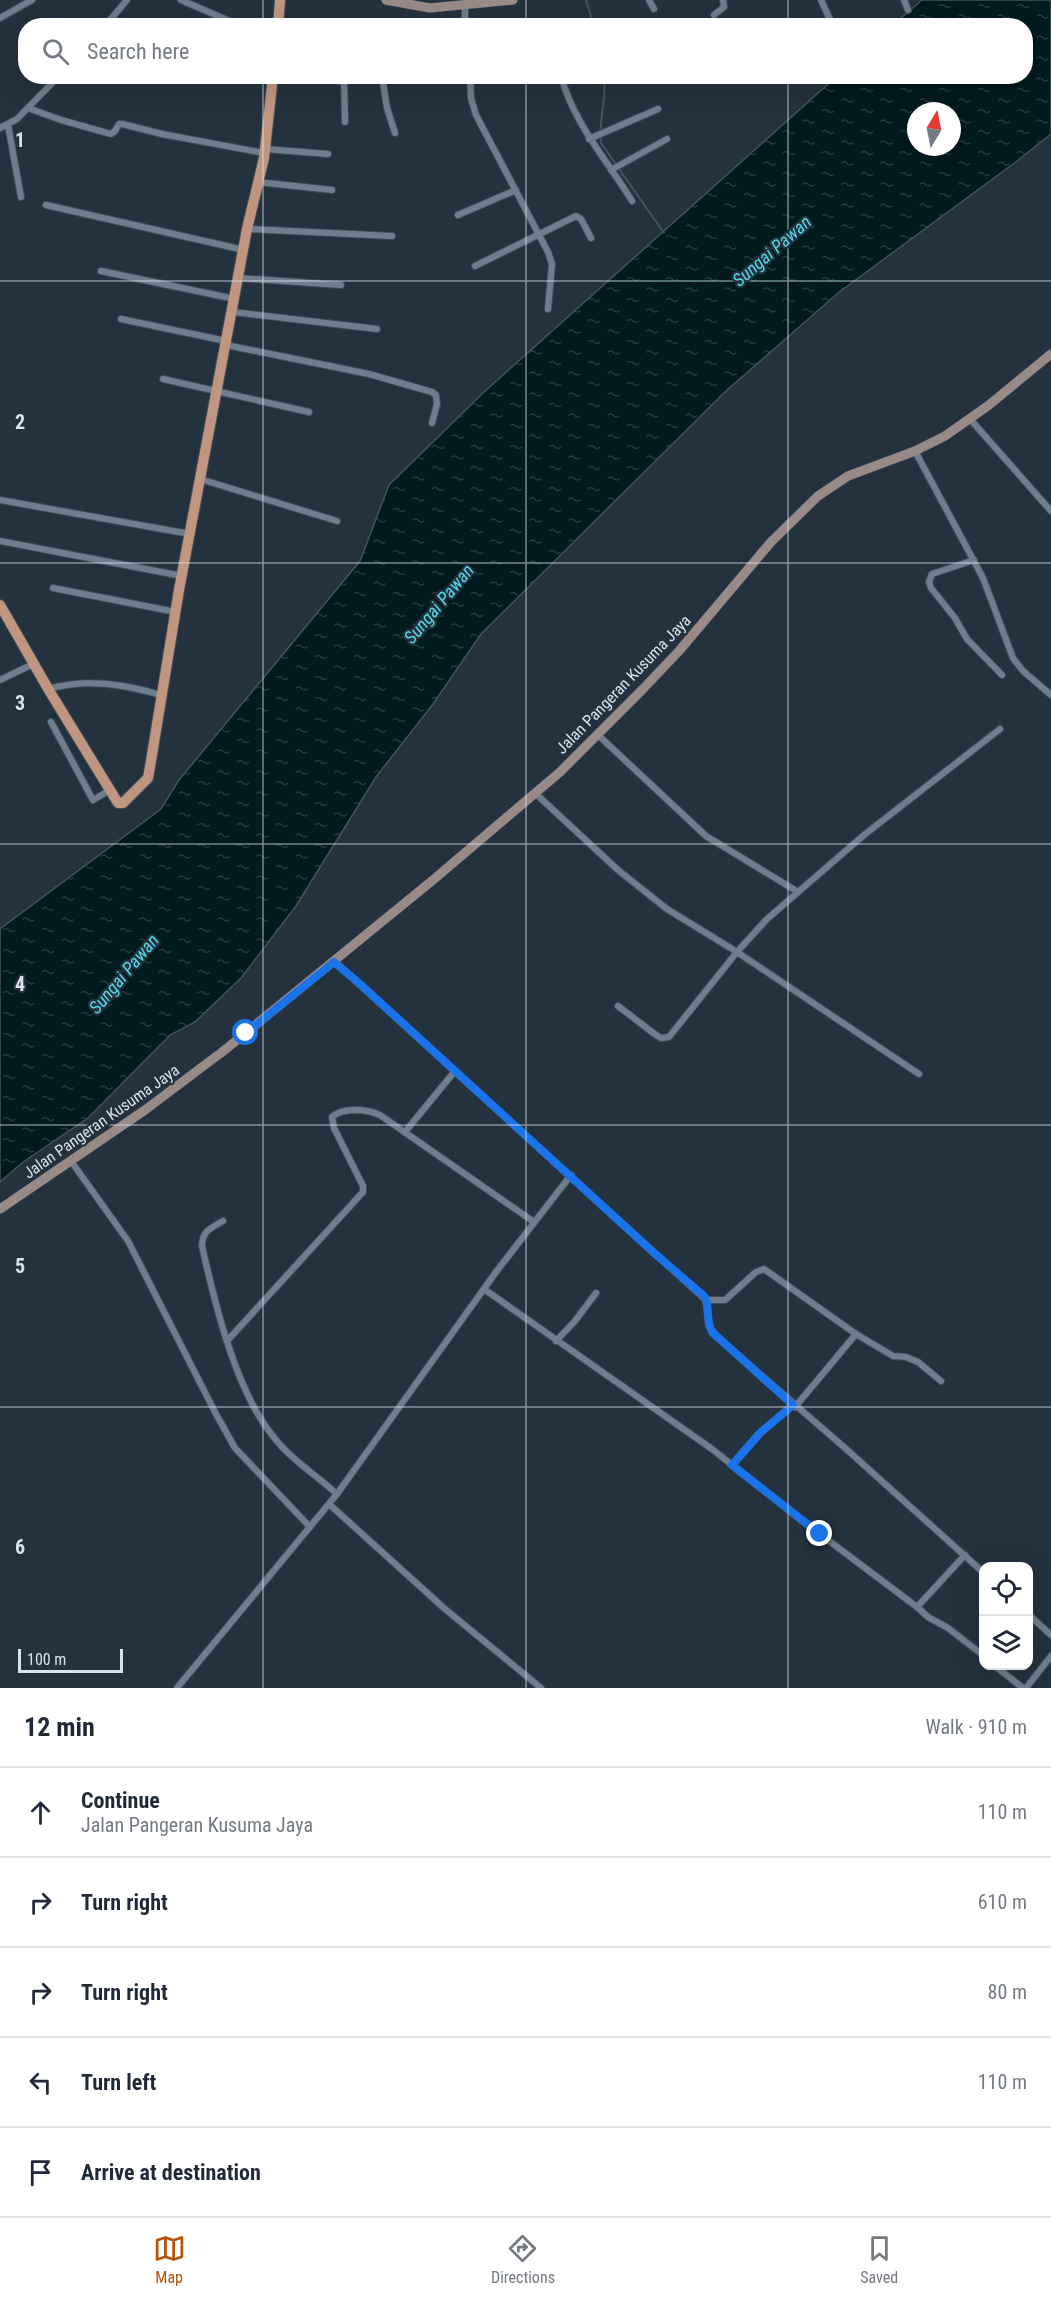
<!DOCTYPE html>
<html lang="en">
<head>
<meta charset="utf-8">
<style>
	:root { --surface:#fff; --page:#f2f2f3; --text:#1f2937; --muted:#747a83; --line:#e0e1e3; --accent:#b45309 }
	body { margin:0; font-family:"Roboto Condensed",sans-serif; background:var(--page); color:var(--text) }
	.controls { position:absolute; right:18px; bottom:18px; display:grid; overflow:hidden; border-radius:12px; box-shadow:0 6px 24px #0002 }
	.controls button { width:54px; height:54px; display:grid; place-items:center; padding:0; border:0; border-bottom:2px solid var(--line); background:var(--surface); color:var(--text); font:30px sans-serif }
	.compass { position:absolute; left:907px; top:102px; width:54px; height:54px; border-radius:50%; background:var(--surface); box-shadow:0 6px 24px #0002; rotate:10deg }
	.scale { position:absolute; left:18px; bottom:15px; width:105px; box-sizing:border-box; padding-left:6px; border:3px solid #dae2eb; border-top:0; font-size:16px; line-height:21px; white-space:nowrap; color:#dae2eb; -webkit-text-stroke:4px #24313e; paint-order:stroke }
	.stop { position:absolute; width:18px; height:18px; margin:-14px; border:4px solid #1a73e8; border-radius:50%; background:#fff }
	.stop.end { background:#1a73e8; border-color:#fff; box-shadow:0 2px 6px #0008 }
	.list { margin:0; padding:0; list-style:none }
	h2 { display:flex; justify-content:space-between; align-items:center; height:78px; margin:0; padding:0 24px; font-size:26px }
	h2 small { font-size:20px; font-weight:400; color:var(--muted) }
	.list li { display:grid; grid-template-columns:39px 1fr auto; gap:18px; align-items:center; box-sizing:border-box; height:90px; padding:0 24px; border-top:2px solid var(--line) }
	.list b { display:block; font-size:22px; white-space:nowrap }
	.list p { margin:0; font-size:20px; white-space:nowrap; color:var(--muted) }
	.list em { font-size:20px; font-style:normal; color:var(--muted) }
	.icon { flex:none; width:33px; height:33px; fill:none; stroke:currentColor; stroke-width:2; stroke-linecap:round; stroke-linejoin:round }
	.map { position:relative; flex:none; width:1051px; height:1688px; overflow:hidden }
	.search { position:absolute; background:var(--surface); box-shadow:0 6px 24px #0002; left:18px; right:18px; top:18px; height:66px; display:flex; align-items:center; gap:15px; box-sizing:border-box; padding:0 21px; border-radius:24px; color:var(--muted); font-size:22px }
	.sheet { height:528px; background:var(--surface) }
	nav { display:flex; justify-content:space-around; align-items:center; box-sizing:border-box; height:84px; border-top:2px solid var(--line); background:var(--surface); font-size:16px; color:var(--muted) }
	nav a { display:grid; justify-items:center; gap:3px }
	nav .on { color:var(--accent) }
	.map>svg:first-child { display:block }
	.water { fill:url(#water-ripples); stroke:#41565b; stroke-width:1.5; fill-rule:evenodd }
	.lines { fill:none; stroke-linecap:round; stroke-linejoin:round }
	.stream { stroke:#41565b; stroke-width:2 }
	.street-casing { stroke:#424d58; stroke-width:8 }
	.secondary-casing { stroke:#424d58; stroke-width:10 }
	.primary-casing { stroke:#424d58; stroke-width:12 }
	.street { stroke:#6f7e8e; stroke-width:6 }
	.secondary { stroke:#988a87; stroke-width:9 }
	.primary { stroke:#c19680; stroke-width:10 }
	.route { stroke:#1a73e8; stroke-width:8 }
	.grid { fill:none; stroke:#dae2eb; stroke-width:1.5; stroke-opacity:0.55 }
	.labels { text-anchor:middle; stroke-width:4.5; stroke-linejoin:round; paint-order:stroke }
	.street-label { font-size:16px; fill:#dae2eb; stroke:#24313e }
	.water-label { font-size:18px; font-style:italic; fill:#54d8e7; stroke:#24313e }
	.grid-label { font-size:20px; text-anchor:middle; font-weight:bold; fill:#dae2eb; stroke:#24313e; stroke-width:4.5; stroke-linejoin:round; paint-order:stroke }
</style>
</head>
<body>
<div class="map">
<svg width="1051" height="1688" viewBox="0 0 1051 1688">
	<defs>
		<pattern id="water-ripples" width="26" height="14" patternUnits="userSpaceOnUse" patternTransform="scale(1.5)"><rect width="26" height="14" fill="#001a1d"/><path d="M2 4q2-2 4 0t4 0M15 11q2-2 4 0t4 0" fill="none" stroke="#253b3e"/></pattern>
	</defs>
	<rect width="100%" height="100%" fill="#24313e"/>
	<path class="water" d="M 922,0 L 1051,0 L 1051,134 L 1017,161 L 838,293 L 727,390 L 481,634 L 433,704 L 376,777 L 296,906 L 241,978 L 195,1022 L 170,1035 L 88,1118 L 23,1162 L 0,1182 L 0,929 L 161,809 L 179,780 L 360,561 L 389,485 L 484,392 L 836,77 L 1026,76 L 1026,26 L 893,25 ZM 916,111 L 952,111 L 952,147 L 916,147 Z"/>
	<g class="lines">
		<g class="stream">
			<polyline points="586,0 594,26"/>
			<path d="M 604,76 C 607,100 598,121 601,143 L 664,233"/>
		</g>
		<defs>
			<g id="street">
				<polyline points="181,0 241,26"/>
				<polyline points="649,0 654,9"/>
				<polyline points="821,0 833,26"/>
				<polyline points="904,0 908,10"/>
				<polyline points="465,6 465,26"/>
				<polyline points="714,15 724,7 723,0"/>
				<polyline points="0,18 32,0"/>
				<polyline points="105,26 127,0"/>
				<polyline points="313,76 344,82"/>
				<polyline points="344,76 345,122"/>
				<polyline points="382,76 387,108 395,133"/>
				<polyline points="470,76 471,98 476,115 548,252 552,264 548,309"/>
				<path d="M 561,76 C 574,124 607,160 632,201"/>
				<polyline points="28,108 61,120 111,134 115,131 119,124 122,124 162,134 264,153"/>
				<polyline points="8,125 21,197"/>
				<polyline points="0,128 17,119 59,76"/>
				<polyline points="589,139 658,109"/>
				<polyline points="265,149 328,154"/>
				<polyline points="611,170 667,139"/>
				<polyline points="258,182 332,190"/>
				<polyline points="46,205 244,250"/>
				<polyline points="458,215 516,190"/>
				<polyline points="247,229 392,236"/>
				<polyline points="475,266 576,216 581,219 591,238"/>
				<polyline points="101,271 235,299"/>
				<polyline points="239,278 341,285"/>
				<polyline points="233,312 377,329"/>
				<polyline points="121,319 226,341"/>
				<polyline points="226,345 369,374 432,392 436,395 437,404 432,423"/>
				<polyline points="163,379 309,412"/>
				<polyline points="970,419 1051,511"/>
				<polyline points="915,451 983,578 1013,658 1023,671 1051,695"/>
				<polyline points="200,479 337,521"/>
				<polyline points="0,500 190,534"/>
				<polyline points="0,541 182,576"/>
				<polyline points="974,560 932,574 929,582 931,588 955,618 967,639 1002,675"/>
				<polyline points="53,588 176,612"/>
				<polyline points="0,680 33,664"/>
				<path d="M 48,689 C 87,678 123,684 161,695"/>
				<polyline points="51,722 93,800 110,790"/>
				<polyline points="598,735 706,836 798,892"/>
				<polyline points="535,793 618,870 667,909 737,952 919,1074"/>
				<polyline points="334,961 706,1300 725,1300 756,1272 764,1269 856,1334 893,1356 906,1357 918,1362 941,1381"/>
				<polyline points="618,1006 656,1035 661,1038 669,1037 737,952 767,919 864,835 1000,729"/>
				<polyline points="405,1132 455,1071"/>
				<polyline points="71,1161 128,1241 216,1414 235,1448 310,1527"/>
				<path d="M 223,1221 C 211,1228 202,1231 202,1246 C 215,1304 235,1388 272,1435 C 289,1458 316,1475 337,1494"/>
				<polyline points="484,1289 712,1449 800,1519 917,1607 928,1617 948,1628 984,1656"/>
				<polyline points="706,1300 709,1326 717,1337 845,1448 984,1573"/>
				<path d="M 227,1341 L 363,1192 L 363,1186 L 334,1128 L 332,1117 C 343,1107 367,1109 380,1115 L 534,1222"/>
				<polyline points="556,1341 575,1321 596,1293"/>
				<polyline points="795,1407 856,1334"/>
				<polyline points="732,1465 760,1433 793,1405"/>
				<polyline points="329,1504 445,1609 541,1688"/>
				<polyline points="917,1607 965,1555"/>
				<polyline points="1028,1614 1051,1635"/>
				<polyline points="995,1666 1023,1688"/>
				<polyline points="177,1688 337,1494 496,1272 571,1175"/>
				<polyline points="1026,1688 1051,1656"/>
			</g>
			<g id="secondary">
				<polyline points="386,0 430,8 513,0"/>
				<polyline points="221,1053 433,880 560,772 641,691 679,651 771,542 818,496 848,476 915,451 945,436 989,405 1051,354"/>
				<polyline points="0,1209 145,1110 218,1055"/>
			</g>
			<g id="primary">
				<polyline points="278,26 280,0"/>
				<polyline points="0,605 50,692 110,790 118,803 123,803 148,778 151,761 179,590 247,229 264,158 273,76"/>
			</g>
		</defs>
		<use href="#street" class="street-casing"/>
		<use href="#secondary" class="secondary-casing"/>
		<use href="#primary" class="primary-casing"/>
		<use href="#street" class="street"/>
		<use href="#secondary" class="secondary"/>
		<use href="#primary" class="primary"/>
	</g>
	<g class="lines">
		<path class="route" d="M 246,1033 L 334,962 L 360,984 L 653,1252 L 704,1296 C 711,1307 705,1320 712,1332 L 793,1405 L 760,1433 L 732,1465 L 820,1534"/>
	</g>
	<path class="grid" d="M 263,0 L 263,26M 526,0 L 526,26M 788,0 L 788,26M 263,76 L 263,1688M 526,76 L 526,1688M 788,76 L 788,1688M 0,281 L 1051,281M 0,563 L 1051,563M 0,844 L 1051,844M 0,1125 L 1051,1125M 0,1407 L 1051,1407"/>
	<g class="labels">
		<g class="street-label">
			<text transform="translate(623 684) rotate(-46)" y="6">Jalan Pangeran Kusuma Jaya</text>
			<text transform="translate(101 1121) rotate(-35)" y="6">Jalan Pangeran Kusuma Jaya</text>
		</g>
		<g class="water-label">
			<text transform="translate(772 251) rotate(-41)" y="6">Sungai Pawan</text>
			<text transform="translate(439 604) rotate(-50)" y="6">Sungai Pawan</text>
			<text transform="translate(124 974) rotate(-50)" y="6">Sungai Pawan</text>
		</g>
	</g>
	<g class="grid-label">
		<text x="20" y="147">1</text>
		<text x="20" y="429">2</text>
		<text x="20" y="710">3</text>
		<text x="20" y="991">4</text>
		<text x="20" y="1273">5</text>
		<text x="20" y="1554">6</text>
	</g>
</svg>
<div class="controls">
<button><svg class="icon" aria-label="locate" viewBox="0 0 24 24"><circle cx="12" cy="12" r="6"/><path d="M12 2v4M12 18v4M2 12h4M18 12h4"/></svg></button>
<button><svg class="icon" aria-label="layers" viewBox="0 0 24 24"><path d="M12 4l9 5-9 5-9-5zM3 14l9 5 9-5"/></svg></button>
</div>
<svg class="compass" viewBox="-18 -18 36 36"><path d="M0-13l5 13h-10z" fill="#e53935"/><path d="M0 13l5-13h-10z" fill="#747a83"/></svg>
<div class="scale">100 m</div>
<div class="stop" style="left:246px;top:1033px"></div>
<div class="stop end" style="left:820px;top:1534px"></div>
<div class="search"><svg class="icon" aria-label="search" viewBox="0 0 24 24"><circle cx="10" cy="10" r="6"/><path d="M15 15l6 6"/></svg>Search here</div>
</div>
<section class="sheet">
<h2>12 min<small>Walk · 910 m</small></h2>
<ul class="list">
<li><svg class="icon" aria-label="ahead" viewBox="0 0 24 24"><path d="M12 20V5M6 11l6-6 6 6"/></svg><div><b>Continue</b><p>Jalan Pangeran Kusuma Jaya</p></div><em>110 m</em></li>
<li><svg class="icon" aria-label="right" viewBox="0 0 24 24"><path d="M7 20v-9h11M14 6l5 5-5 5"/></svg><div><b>Turn right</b></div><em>610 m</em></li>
<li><svg class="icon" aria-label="right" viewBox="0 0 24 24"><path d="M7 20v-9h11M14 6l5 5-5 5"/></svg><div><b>Turn right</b></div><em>80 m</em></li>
<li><svg class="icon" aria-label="left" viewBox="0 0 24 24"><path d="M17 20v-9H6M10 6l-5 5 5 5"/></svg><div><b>Turn left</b></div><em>110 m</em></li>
<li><svg class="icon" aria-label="arrive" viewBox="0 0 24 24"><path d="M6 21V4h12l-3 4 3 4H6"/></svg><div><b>Arrive at destination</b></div></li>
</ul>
</section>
<nav>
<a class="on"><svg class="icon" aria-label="map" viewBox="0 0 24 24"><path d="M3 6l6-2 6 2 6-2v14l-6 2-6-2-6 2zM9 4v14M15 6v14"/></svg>Map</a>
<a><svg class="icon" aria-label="directions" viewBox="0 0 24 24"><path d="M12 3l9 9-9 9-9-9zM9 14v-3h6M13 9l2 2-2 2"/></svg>Directions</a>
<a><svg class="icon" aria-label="saved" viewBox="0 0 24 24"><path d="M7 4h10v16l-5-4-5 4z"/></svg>Saved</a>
</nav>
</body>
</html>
